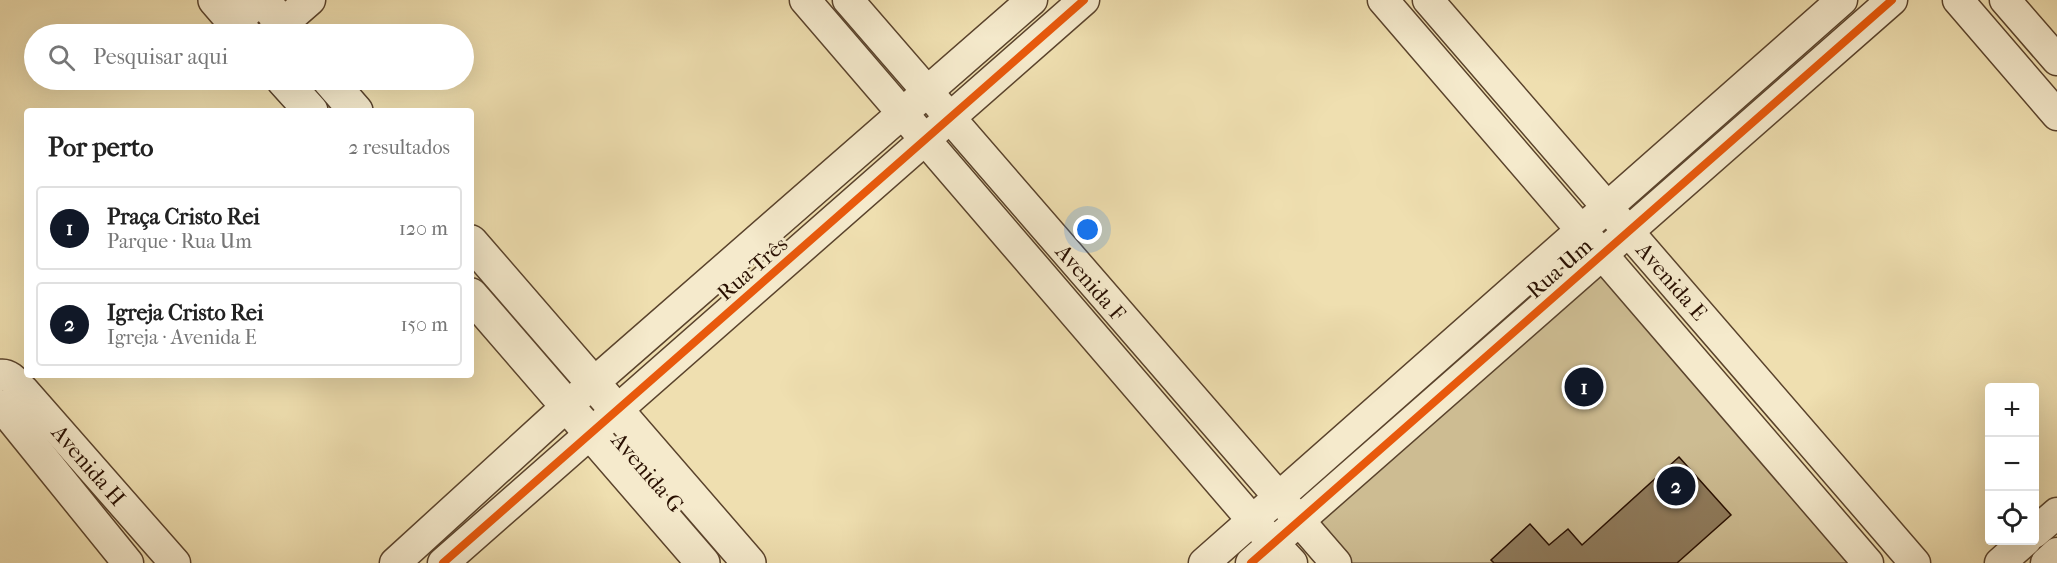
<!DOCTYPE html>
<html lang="pt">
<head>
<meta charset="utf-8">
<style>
	:root { --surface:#fff; --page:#f2f2f2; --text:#222; --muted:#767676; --line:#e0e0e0; --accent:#111827 }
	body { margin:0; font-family:"IM FELL French Canon",serif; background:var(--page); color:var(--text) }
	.controls { position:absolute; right:18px; bottom:18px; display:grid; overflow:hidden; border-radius:6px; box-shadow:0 6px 24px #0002 }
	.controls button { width:54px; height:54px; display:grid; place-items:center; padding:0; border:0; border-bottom:2px solid var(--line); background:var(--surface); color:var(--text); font:30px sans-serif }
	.you { position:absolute; left:1088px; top:230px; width:21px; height:21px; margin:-15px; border:4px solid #fff; border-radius:50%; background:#1a73e8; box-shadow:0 0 0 9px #1a73e833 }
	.badge { display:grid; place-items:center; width:39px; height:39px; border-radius:50%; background:var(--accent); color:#fff; font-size:20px; font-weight:700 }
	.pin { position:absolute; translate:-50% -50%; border:3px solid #fff; box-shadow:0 2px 6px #0006 }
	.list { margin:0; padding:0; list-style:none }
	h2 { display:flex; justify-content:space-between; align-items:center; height:78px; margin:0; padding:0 24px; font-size:26px }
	h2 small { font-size:20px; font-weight:400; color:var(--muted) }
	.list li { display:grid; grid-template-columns:39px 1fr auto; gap:18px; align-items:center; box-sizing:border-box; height:84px; margin:0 12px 12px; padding:0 12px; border:2px solid var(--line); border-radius:6px }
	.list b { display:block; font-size:22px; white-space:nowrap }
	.list p { margin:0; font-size:20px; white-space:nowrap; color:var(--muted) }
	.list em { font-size:20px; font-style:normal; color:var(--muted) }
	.icon { flex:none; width:33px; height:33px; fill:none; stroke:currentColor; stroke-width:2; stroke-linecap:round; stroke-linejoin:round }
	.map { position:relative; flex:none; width:2057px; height:563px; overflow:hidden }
	.search { position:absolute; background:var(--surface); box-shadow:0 6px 24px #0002; left:24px; top:24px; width:450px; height:66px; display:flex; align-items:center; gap:15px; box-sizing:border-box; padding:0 21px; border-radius:33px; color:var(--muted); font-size:22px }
	.panel { position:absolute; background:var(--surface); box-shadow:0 6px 24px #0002; left:24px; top:108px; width:450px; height:270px; border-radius:6px }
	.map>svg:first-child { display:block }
	.green { fill:#cdbc92; stroke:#7a6649; stroke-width:1.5 }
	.building { fill:#8f7b5c; stroke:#280f00; stroke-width:1.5 }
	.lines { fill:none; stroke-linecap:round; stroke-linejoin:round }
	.minor-casing { stroke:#5a432c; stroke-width:33 }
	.tertiary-casing { stroke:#5a432c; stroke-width:36 }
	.minor { stroke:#f5eacc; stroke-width:30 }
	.tertiary { stroke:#f5eacc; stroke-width:33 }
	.cycleway-casing { stroke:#f5eacc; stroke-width:11 }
	.cycleway { stroke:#e8590c; stroke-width:8 }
	.labels { text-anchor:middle; stroke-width:6; stroke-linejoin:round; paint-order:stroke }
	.street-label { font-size:22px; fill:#280f00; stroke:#f5eacc }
</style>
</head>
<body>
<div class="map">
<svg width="2057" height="563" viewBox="0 0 2057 563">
	<rect width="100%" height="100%" fill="#efdfb0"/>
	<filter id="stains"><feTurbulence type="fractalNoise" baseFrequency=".00333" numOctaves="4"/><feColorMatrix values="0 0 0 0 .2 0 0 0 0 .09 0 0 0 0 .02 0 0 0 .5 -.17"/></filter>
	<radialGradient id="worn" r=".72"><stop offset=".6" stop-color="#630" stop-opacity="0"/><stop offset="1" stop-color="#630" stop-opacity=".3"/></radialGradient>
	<polygon class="green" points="1603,255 1868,563 1336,563 1300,520"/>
	<polygon class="building" points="1679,457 1731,515 1677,563 1494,563 1491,560 1530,524 1549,545 1568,529 1582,545"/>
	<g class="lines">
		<defs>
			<g id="minor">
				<polyline points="805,0 1252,520 1292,563"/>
				<polyline points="848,0 1336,563"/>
				<polyline points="1383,0 1868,563"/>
				<polyline points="1428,0 1915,563"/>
				<polyline points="1958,0 2057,115"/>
				<polyline points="2005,0 2057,60"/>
				<polyline points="271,34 310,0"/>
				<path d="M 0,375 C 10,373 17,384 23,390 L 175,563"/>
				<polyline points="0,405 128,563"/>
				<polyline points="2034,533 2057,513"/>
				<polyline points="395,563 567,406 1032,0"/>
				<polyline points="443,563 1084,0"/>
				<polyline points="1204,563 1842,0"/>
				<polyline points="1251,563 1892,0"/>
				<polyline points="2000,563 2026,540"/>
				<polyline points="2046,563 2057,553"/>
			</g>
			<g id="tertiary">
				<polyline points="215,0 234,22"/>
				<polyline points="262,0 292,34"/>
				<polyline points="245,34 234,22 257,0"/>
				<polyline points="283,80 311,111"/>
				<polyline points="329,80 356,111"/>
				<polyline points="471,242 749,563"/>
				<polyline points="471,295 703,563"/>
			</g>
		</defs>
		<use href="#minor" class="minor-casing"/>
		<use href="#tertiary" class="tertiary-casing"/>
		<use href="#minor" class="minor"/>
		<use href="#tertiary" class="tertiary"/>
		<defs>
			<g id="cycleway">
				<polyline points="443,563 1084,0"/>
				<polyline points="1251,563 1892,0"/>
			</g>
		</defs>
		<use href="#cycleway" class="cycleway-casing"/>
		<use href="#cycleway" class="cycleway"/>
	</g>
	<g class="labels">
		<g class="street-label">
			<text transform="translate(752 268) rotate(-41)" y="8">Rua Três</text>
			<text transform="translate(1559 268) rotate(-41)" y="8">Rua Um</text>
			<text transform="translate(1672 281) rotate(49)" y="8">Avenida E</text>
			<text transform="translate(1091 282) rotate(49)" y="8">Avenida F</text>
			<text transform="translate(89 465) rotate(49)" y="8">Avenida H</text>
			<text transform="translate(648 472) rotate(49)" y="8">Avenida G</text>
		</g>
	</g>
	<rect width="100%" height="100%" filter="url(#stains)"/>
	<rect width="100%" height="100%" fill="url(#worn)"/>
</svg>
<div class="controls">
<button>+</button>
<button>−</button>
<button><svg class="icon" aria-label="locate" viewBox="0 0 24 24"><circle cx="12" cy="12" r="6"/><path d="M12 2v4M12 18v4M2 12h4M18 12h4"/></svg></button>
</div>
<div class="you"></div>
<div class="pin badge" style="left:1584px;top:387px">1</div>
<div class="pin badge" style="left:1676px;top:486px">2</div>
<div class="search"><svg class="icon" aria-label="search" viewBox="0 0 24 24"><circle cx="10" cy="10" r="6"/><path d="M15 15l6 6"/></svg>Pesquisar aqui</div>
<section class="panel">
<h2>Por perto<small>2 resultados</small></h2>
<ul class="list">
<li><span class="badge">1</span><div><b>Praça Cristo Rei</b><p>Parque · Rua Um</p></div><em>120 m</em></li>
<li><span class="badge">2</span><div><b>Igreja Cristo Rei</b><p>Igreja · Avenida E</p></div><em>150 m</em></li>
</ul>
</section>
</div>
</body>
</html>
